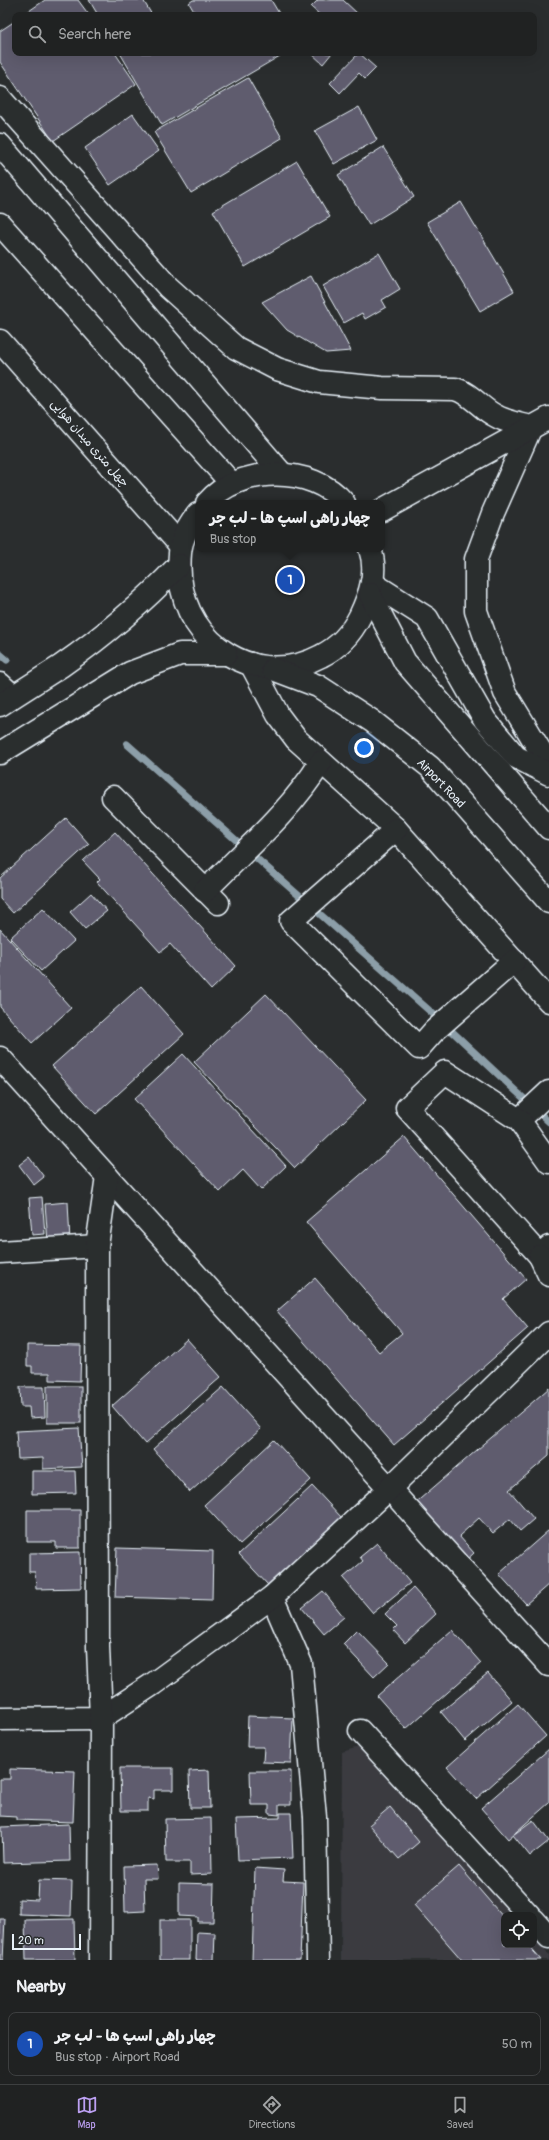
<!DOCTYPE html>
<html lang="en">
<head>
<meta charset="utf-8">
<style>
	:root { --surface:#202222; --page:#282a2a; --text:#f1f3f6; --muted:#a2a4a5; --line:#3d3f40; --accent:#bca0f2 }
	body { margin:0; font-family:Pangolin,"Playpen Sans Arabic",sans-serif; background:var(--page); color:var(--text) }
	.controls { position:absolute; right:12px; bottom:12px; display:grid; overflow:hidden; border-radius:8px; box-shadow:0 4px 16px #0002 }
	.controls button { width:36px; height:36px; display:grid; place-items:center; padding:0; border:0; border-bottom:1px solid var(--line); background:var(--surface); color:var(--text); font:20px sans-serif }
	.scale { position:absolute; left:12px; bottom:10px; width:69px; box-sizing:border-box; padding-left:4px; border:2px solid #e8f1f8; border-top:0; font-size:11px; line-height:14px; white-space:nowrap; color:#e8f1f8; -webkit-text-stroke:3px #2a2d2e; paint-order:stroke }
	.you { position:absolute; left:364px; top:748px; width:14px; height:14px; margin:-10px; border:3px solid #fff; border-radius:50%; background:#1a73e8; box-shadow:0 0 0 6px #1a73e833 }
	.badge { display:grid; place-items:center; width:26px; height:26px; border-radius:50%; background:var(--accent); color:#fff; font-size:13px; font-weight:700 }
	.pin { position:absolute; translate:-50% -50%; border:2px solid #fff; box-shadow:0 1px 4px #0006 }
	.popup { position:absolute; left:195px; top:500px; width:190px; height:52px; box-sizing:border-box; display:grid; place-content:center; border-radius:8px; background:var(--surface); filter:drop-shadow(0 1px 3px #0005); font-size:13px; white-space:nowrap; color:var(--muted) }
	.popup b { font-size:15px; color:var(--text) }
	.popup::after { content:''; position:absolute; left:50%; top:100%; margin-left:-8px; border:8px solid transparent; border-top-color:var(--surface) }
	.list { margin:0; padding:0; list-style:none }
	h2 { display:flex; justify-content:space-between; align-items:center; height:52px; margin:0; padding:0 16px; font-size:17px }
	h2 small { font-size:13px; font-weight:400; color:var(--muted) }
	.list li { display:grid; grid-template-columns:26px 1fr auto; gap:12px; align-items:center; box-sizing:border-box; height:64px; margin:0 8px 8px; padding:0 8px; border:1px solid var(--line); border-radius:8px }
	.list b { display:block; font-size:15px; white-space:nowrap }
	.list p { margin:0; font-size:13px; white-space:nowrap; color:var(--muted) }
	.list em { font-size:13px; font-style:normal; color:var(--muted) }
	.icon { flex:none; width:22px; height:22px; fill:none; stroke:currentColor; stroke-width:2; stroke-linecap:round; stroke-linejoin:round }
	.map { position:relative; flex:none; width:549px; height:1960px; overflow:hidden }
	.search { position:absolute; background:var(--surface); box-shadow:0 4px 16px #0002; left:12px; right:12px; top:12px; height:44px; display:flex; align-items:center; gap:10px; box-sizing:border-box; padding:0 14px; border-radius:8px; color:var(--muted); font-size:15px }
	.sheet { height:124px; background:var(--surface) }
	nav { display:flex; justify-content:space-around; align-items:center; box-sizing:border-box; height:56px; border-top:1px solid var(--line); background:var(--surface); font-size:11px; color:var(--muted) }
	nav a { display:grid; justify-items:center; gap:2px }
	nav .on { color:var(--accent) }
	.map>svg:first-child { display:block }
	.built { fill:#3a3b41 }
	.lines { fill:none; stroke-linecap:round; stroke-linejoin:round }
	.stream { stroke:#8c9ea8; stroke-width:7 }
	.building { fill:#5e5c6e; stroke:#e8f1f8 }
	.minor-casing { stroke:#e8f1f8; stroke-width:25 }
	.major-casing { stroke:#e8f1f8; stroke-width:25 }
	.minor { stroke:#2a2d2e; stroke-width:22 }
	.major { stroke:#2a2d2e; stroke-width:22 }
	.labels { text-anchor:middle; stroke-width:4; stroke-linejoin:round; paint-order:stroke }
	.street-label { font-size:12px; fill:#e8f1f8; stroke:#2a2d2e }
</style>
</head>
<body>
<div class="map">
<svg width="549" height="1960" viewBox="0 0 549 1960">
	<rect width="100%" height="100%" fill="#2a2d2e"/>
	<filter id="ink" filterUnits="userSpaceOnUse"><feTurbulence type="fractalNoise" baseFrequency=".025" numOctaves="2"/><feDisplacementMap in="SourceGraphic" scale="8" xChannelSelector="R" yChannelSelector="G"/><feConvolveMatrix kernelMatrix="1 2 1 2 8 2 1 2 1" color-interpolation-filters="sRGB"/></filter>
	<g filter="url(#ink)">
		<polygon class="built" points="362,1746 513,1915 504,1915 504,1945 534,1945 534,1938 549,1955 549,1960 341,1960 342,1752"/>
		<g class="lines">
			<g class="stream">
				<polyline points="0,654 7,660"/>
				<polyline points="127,744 440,1020 549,1122"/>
			</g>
		</g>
		<g class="building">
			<polygon points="45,0 78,0 89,15 23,15"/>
			<polygon points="89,0 143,0 152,15 98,15"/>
			<polygon points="193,0 271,0 280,15 196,15 189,3"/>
			<polygon points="318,0 343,0 359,15 320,15 311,7"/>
			<polygon points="15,21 15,53 115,53 136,84 53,141 0,62 0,31"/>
			<polygon points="120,53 285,53 162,125"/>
			<polygon points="311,53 332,53 323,64"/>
			<polygon points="359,53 376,68 365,79 359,73 340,93 330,83"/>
			<polygon points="248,78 282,138 191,193 154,132"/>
			<polygon points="359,107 377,140 334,164 315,131"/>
			<polygon points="133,114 159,151 110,185 85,148"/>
			<polygon points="383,147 414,197 369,225 338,175"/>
			<polygon points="297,161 330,217 245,267 213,211"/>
			<polygon points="461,202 514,291 480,311 427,222"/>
			<polygon points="379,253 400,289 382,300 386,307 365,319 362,313 344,323 323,286"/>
			<polygon points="311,276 351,351 326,353 287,330 262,302"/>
			<polygon points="66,818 89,844 13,913 0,899 0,878"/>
			<polygon points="115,832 236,966 211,990 170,944 160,952 97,882 100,879 83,861"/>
			<polygon points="91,893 107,911 85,929 70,912"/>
			<polygon points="43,908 74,941 41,971 10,938"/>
			<polygon points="0,929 71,1008 32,1043 0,1007"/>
			<polygon points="141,986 184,1034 96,1114 52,1066"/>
			<polygon points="266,994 366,1100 295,1168 194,1062"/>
			<polygon points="183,1054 286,1166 261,1190 243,1170 220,1192 134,1099"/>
			<polygon points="404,1137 526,1279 503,1299 528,1328 394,1445 277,1311 315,1278 379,1352 402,1333 306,1222"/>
			<polygon points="29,1157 44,1177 34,1185 19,1165"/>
			<polygon points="42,1197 45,1234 32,1235 29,1198"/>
			<polygon points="68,1202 70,1241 48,1242 45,1204"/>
			<polygon points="187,1339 221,1377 145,1444 112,1406"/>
			<polygon points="27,1345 81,1346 80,1381 50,1380 50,1373 32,1373 32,1366 27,1366"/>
			<rect x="47" y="1386" width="34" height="37"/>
			<polygon points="20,1387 44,1387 45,1417 30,1418 29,1407 21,1407"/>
			<polygon points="223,1387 261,1429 190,1492 153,1449"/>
			<polygon points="549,1388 549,1456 509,1490 534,1519 520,1531 510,1519 493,1533 479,1518 459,1536 474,1553 463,1563 413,1505"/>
			<polygon points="79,1428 82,1467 43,1469 43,1458 18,1459 16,1431"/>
			<polygon points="274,1440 311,1480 240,1544 204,1505"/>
			<polygon points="32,1471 75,1471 76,1493 32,1494"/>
			<polygon points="312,1486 342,1518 269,1586 239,1554"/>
			<polygon points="27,1510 80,1510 80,1548 56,1548 56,1542 27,1542"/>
			<polygon points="549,1530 549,1584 526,1604 499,1574"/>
			<polygon points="377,1543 410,1583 373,1613 343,1578 363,1561 360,1557"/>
			<polygon points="117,1548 213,1551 212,1600 115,1597"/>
			<polygon points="80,1552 81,1588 36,1589 35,1572 29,1572 29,1553"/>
			<polygon points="413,1588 436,1614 405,1643 393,1630 397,1626 385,1614"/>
			<polygon points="323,1591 344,1617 324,1634 302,1608"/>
			<polygon points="357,1630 389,1663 374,1677 343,1644"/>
			<polygon points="452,1630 481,1663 406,1729 377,1696"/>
			<polygon points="488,1673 512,1701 465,1741 441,1712"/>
			<polygon points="518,1704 546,1736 476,1799 447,1767"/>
			<polygon points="248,1716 293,1718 291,1763 263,1762 264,1747 247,1747"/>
			<polygon points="549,1749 549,1803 508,1839 481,1808"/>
			<polygon points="120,1768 173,1768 173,1790 154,1790 154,1799 148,1798 148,1811 121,1811"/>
			<polygon points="10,1769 75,1771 73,1822 16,1820 16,1817 0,1816 0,1779 10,1779"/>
			<polygon points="209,1770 210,1808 190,1808 189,1771"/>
			<polygon points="250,1771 291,1771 291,1805 279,1805 279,1815 269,1814 269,1805 251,1805"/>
			<polygon points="390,1807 419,1842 399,1859 369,1825"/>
			<polygon points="280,1813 291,1813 293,1858 238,1860 236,1819 280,1818"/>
			<polygon points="211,1818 212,1874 190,1875 190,1862 166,1862 165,1819"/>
			<polygon points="533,1820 549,1841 530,1856 513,1835"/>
			<polygon points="69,1824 70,1861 3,1863 2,1827"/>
			<polygon points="157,1865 158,1879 144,1879 145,1911 125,1912 124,1866"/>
			<polygon points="459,1866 504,1918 504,1945 528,1945 541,1960 462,1960 414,1905"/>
			<polygon points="255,1868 284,1870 283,1881 303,1882 300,1960 252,1960"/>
			<polygon points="39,1880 72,1881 71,1916 19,1914 19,1899 38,1900"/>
			<polygon points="179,1883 214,1884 213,1922 198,1922 198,1917 179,1916"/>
			<polygon points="0,1919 5,1919 3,1960 0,1960"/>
			<polygon points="74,1919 75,1960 26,1960 25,1920"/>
			<rect x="160" y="1920" width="30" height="40"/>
			<polygon points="197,1932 215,1933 214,1960 196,1960"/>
		</g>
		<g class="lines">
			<defs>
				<g id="minor">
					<path d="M 0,98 L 168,287 L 236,348 L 277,369 L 319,382 L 382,388 L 455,389 C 471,393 481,409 496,416 C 506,422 520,424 531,427 L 493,513 L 476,559 L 476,611 L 505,693 L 549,765"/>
					<polyline points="0,145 282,474"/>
					<polyline points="372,583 427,618 485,720 516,757 549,774"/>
					<polyline points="251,664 278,715 296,739 396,829 549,1001"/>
					<polyline points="0,684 13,696"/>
					<polyline points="113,797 218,903"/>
					<polyline points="396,829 291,921 419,1048 434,1031 514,961"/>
					<path d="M 205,891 C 246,849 290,812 321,762"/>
					<polyline points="0,1058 549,1665"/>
					<polyline points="519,1120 549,1092"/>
					<polyline points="549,1162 519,1120 445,1072 407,1108 540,1256 549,1247"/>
					<polyline points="0,1252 97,1246"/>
					<polyline points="540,1256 549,1275"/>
					<polyline points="272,1597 301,1664 315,1817 318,1960"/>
					<polyline points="0,1719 101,1718 153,1684 272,1597 390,1488 549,1333"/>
					<polyline points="360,1731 529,1915"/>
					<polyline points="534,1920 549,1937"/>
					<polyline points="100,1960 101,1718 98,1647 97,1246 107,1176"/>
				</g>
				<g id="major">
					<polyline points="0,224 232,484"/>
					<polyline points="0,341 180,545"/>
					<path d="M 207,503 C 239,465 313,465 344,503"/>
					<polyline points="382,510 549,418"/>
					<path d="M 198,514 C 181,535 178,549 180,576 C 186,645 257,690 321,656 C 339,647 351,634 360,616 C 370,595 378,572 370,549"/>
					<polyline points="370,594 405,662 549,828"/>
					<polyline points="273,669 318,686 372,721 430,767 549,902"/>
					<path d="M 0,705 C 20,692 41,679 61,666 C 104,636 143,603 179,565"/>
					<polyline points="0,753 130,673 180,654 226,654"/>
				</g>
			</defs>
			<use href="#minor" class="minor-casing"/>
			<use href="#major" class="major-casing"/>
			<use href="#minor" class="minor"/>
			<use href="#major" class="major"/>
		</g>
	</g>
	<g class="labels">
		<g class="street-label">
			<text transform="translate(90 443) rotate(49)" y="4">چهل متری میدان هوایی</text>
			<text transform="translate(441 783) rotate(46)" y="4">Airport Road</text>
		</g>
	</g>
</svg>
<div class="controls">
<button><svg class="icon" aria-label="locate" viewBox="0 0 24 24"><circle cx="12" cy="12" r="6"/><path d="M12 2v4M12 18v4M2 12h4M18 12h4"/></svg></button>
</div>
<div class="scale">20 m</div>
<div class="you"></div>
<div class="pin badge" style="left:290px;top:580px;background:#1a4fb4">1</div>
<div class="popup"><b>چهار راهی اسپ ها - لب جر</b>Bus stop</div>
<div class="search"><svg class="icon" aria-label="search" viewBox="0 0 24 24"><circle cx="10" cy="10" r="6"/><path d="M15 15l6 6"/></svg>Search here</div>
</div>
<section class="sheet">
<h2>Nearby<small></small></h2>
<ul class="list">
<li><span class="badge" style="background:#1a4fb4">1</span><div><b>چهار راهی اسپ ها - لب جر</b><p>Bus stop · Airport Road</p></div><em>50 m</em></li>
</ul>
</section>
<nav>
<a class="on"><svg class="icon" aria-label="map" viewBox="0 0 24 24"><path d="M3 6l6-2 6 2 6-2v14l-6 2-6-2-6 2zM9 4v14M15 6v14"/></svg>Map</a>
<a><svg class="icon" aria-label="directions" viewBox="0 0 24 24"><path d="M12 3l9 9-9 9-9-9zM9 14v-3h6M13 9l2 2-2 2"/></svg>Directions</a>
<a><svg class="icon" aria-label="saved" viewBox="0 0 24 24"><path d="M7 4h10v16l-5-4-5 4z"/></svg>Saved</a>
</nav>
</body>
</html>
